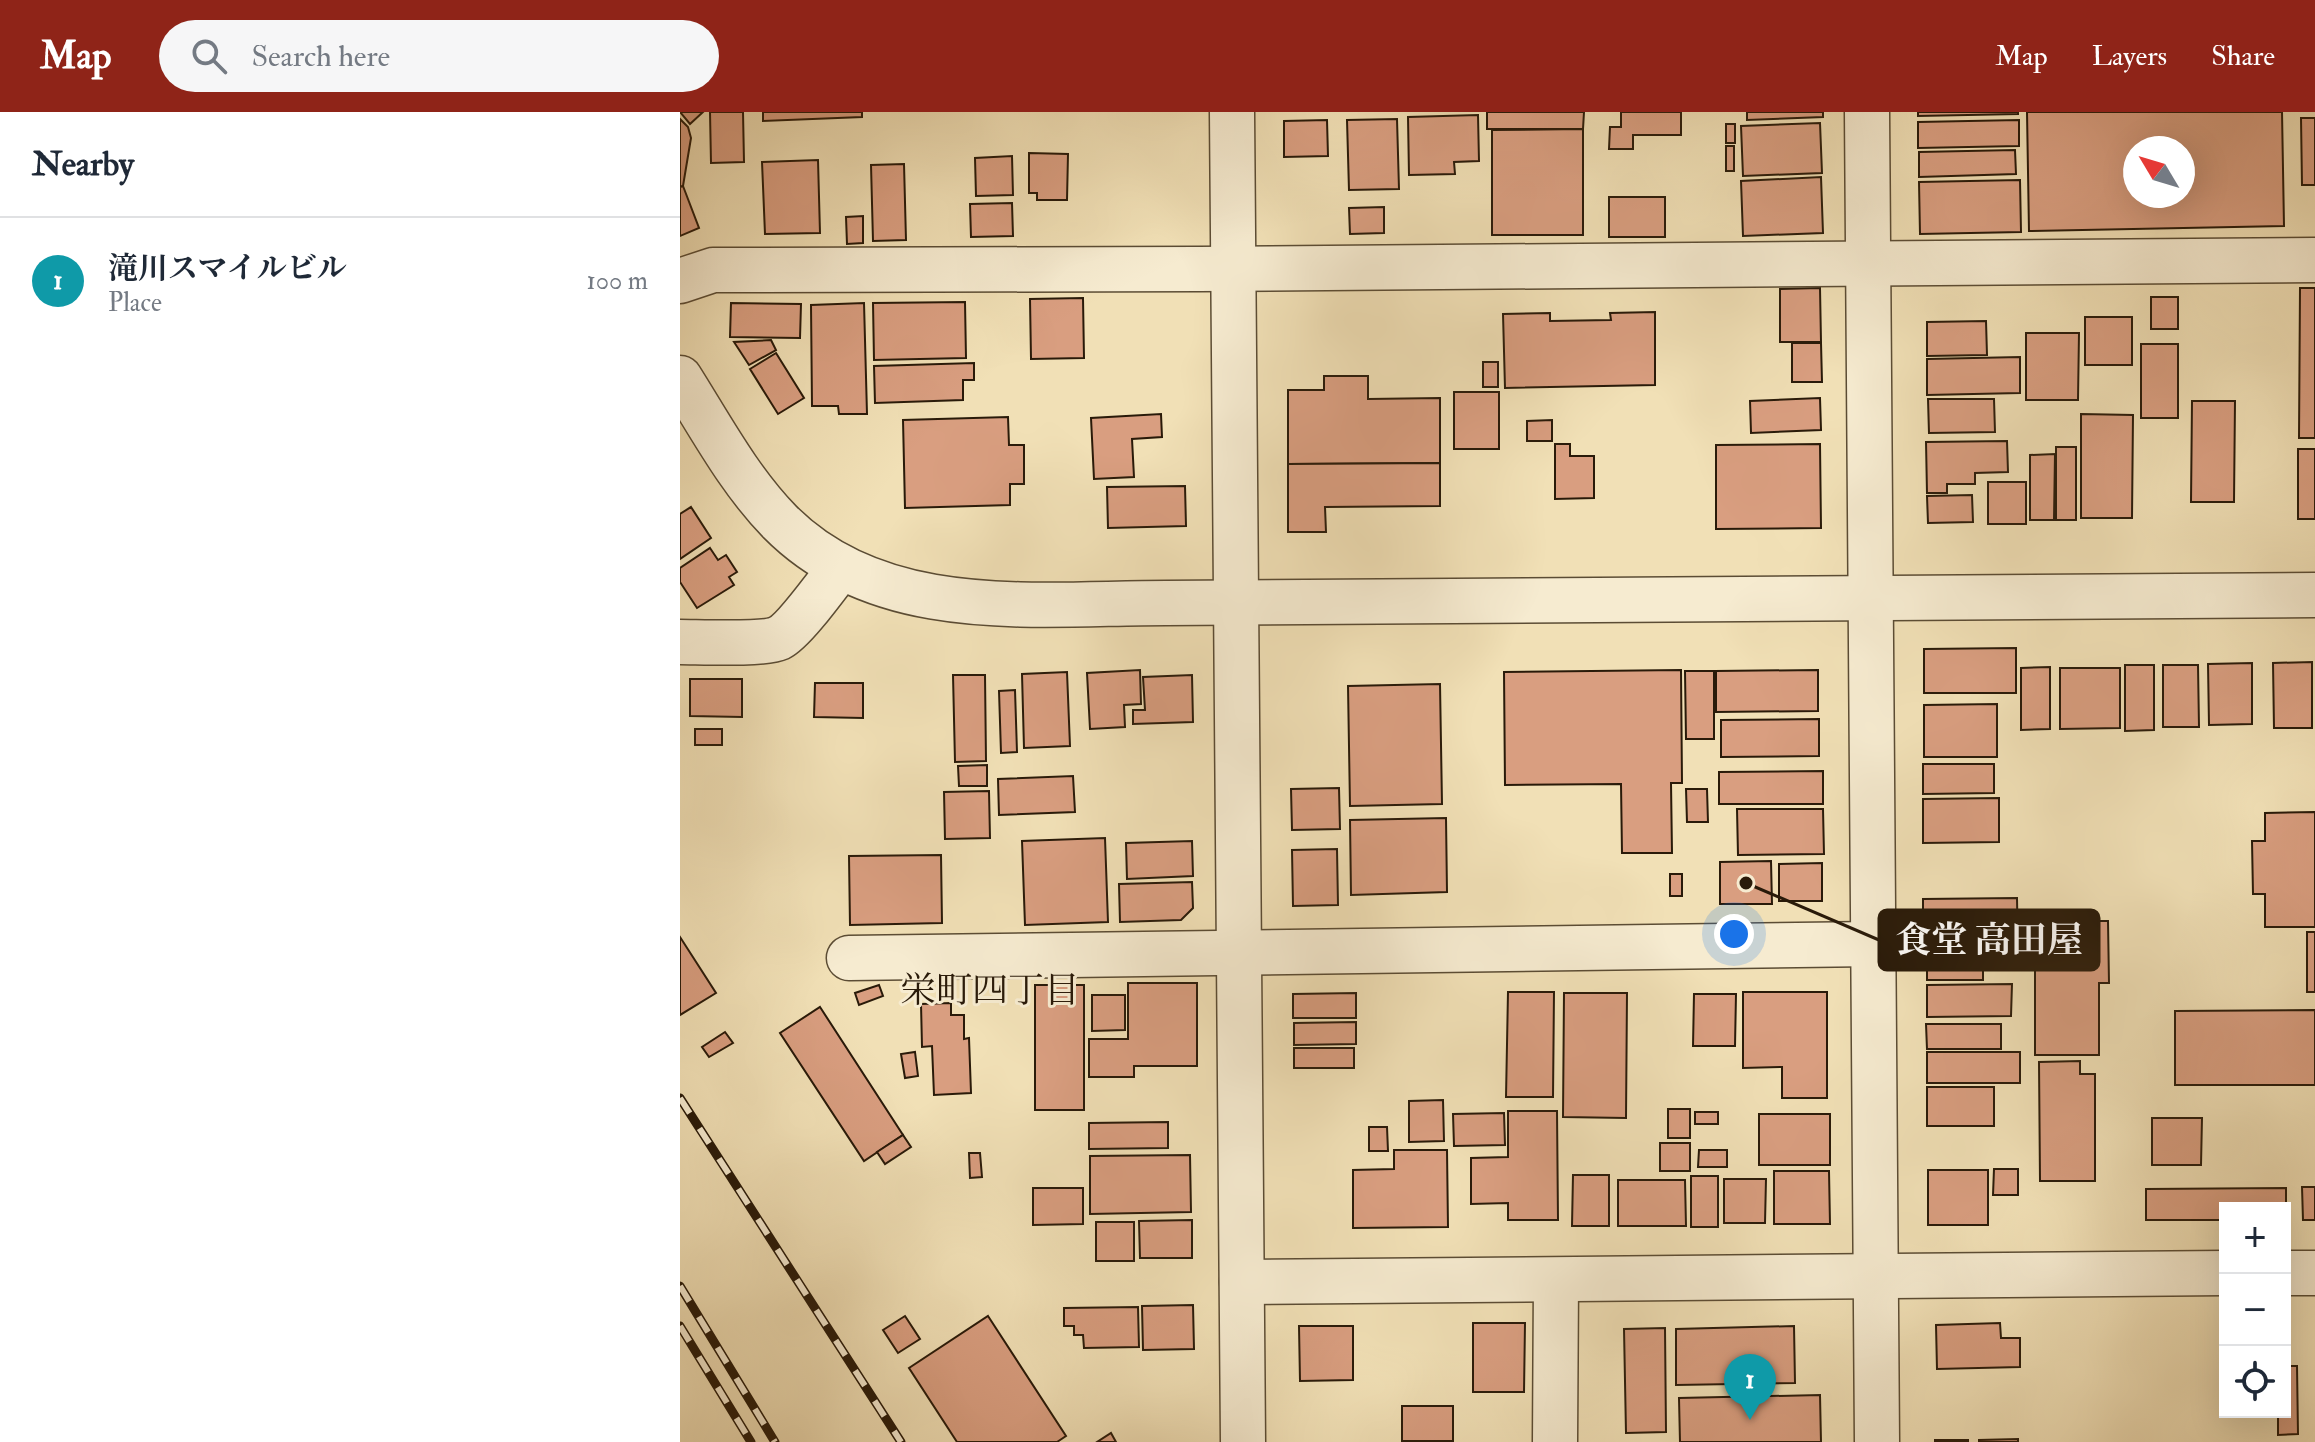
<!DOCTYPE html>
<html lang="en">
<head>
<meta charset="utf-8">
<style>
	:root { --surface:#fff; --page:#f6f6f7; --text:#1f2937; --muted:#747a83; --line:#e0e1e3; --accent:#8f2418 }
	body { margin:0; font-family:"IM FELL Double Pica","Noto Serif JP",serif; background:var(--page); color:var(--text) }
	.controls { position:absolute; right:24px; bottom:24px; display:grid; overflow:hidden; border-radius:0px; box-shadow:0 8px 32px #0002 }
	.controls button { width:72px; height:72px; display:grid; place-items:center; padding:0; border:0; border-bottom:2px solid var(--line); background:var(--surface); color:var(--text); font:40px sans-serif }
	.compass { position:absolute; left:1443px; top:24px; width:72px; height:72px; border-radius:50%; background:var(--surface); box-shadow:0 8px 32px #0002; rotate:308deg }
	.you { position:absolute; left:1054px; top:822px; width:28px; height:28px; margin:-20px; border:6px solid #fff; border-radius:50%; background:#1a73e8; box-shadow:0 0 0 12px #1a73e833 }
	.badge { display:grid; place-items:center; width:52px; height:52px; border-radius:50%; background:var(--accent); color:#fff; font-size:26px; font-weight:700 }
	.pin { position:absolute; translate:-50% -66px; filter:drop-shadow(0 2px 4px #0008) }
	.pin::after { content:''; position:absolute; top:42px; width:28px; height:24px; background:inherit; clip-path:polygon(0 0,100% 0,50% 100%) }
	.list { margin:0; padding:0; list-style:none }
	h2 { display:flex; justify-content:space-between; align-items:center; height:104px; margin:0; padding:0 32px; font-size:34px }
	h2 small { font-size:26px; font-weight:400; color:var(--muted) }
	.list li { display:grid; grid-template-columns:52px 1fr auto; gap:24px; align-items:center; box-sizing:border-box; height:128px; padding:0 32px; border-top:2px solid var(--line) }
	.list b { display:block; font-size:30px; white-space:nowrap }
	.list p { margin:0; font-size:26px; white-space:nowrap; color:var(--muted) }
	.list em { font-size:26px; font-style:normal; color:var(--muted) }
	.icon { flex:none; width:44px; height:44px; fill:none; stroke:currentColor; stroke-width:2; stroke-linecap:round; stroke-linejoin:round }
	.map { position:relative; flex:none; width:1635px; height:1330px; overflow:hidden }
	header { display:flex; align-items:center; gap:48px; box-sizing:border-box; height:112px; padding:0 40px; background:var(--accent); color:#fff }
	header strong { font-size:38px }
	nav { display:flex; gap:44px; margin-inline-start:auto; font-size:28px }
	.search { width:560px; height:72px; background:var(--page); display:flex; align-items:center; gap:20px; box-sizing:border-box; padding:0 28px; border-radius:44px; color:var(--muted); font-size:30px }
	main { display:flex }
	aside { flex:1; background:var(--surface) }
	.map>svg:first-child { display:block }
	.building { fill:#d99e80; stroke:#291a09; stroke-width:2; fill-rule:evenodd }
	.lines { fill:none; stroke-linecap:round; stroke-linejoin:round }
	.minor-casing { stroke:#5b4c34; stroke-width:47 }
	.minor { stroke:#f6ebd0; stroke-width:44 }
	.rail-casing { stroke:#291a09; stroke-width:9 }
	.rail { stroke:#f6ebd0; stroke-width:6; stroke-dasharray:18; stroke-linecap:butt }
	.labels { text-anchor:middle; stroke-width:6; stroke-linejoin:round; paint-order:stroke }
	.neighbourhood-label { font-size:36px; fill:#291a09; stroke:#f6ebd0 }
	.leader { fill:none; stroke:#291a09; stroke-width:3 }
	.callout-dot { fill:#291a09; stroke:#f6ebd0; stroke-width:3 }
	.callout { fill:#291a09; stroke:#291a09; stroke-width:3 }
	.callout-label { font-size:36px; text-anchor:middle; font-weight:bold; fill:#fff }
</style>
</head>
<body>
<header>
<strong>Map</strong>
<div class="search"><svg class="icon" aria-label="search" viewBox="0 0 24 24"><circle cx="10" cy="10" r="6"/><path d="M15 15l6 6"/></svg>Search here</div>
<nav><a>Map</a><a>Layers</a><a>Share</a></nav>
</header>
<main>
<aside>
<h2>Nearby<small></small></h2>
<ul class="list">
<li><span class="badge" style="background:#0f9aa8">1</span><div><b>滝川スマイルビル</b><p>Place</p></div><em>100 m</em></li>
</ul>
</aside>
<div class="map">
<svg width="1635" height="1330" viewBox="0 0 1635 1330">
	<rect width="100%" height="100%" fill="#f1e0b6"/>
	<filter id="stains"><feTurbulence type="fractalNoise" baseFrequency=".0025" numOctaves="4"/><feColorMatrix values="0 0 0 0 .2 0 0 0 0 .09 0 0 0 0 .02 0 0 0 .5 -.17"/></filter>
	<radialGradient id="worn" r=".72"><stop offset=".6" stop-color="#630" stop-opacity="0"/><stop offset="1" stop-color="#630" stop-opacity=".3"/></radialGradient>
	<g class="building">
		<polygon points="0,0 23,0 10,12"/>
		<polygon points="30,0 63,0 64,50 31,51"/>
		<polygon points="83,0 182,0 182,5 83,9"/>
		<polygon points="807,0 904,0 903,17 807,17"/>
		<polygon points="941,0 1001,0 1001,23 953,23 953,37 929,37 930,15 941,15"/>
		<polygon points="1067,0 1143,0 1143,5 1067,8"/>
		<polygon points="1238,0 1338,0 1338,2 1238,4"/>
		<path d="M 1347,0 L 1602,0 L 1604,114 L 1349,119 ZM 1455,36 L 1503,36 L 1503,84 L 1455,84 Z"/>
		<polygon points="798,3 799,49 774,50 775,62 729,63 728,5"/>
		<polygon points="1621,6 1635,6 1635,73 1622,73"/>
		<polygon points="0,7 8,15 11,26 3,74 0,75"/>
		<polygon points="717,7 719,77 669,78 667,8"/>
		<polygon points="647,8 648,44 604,45 604,9"/>
		<polygon points="1339,8 1339,34 1238,36 1238,10"/>
		<polygon points="1140,11 1142,61 1063,64 1061,14"/>
		<rect x="1046" y="12" width="9" height="19"/>
		<polygon points="903,17 903,123 812,123 812,18"/>
		<rect x="1046" y="34" width="8" height="25"/>
		<polygon points="1335,38 1336,62 1239,65 1239,40"/>
		<polygon points="349,41 388,42 387,88 357,88 357,81 349,81"/>
		<polygon points="332,44 333,83 296,84 295,46"/>
		<polygon points="138,48 140,121 85,122 82,50"/>
		<polygon points="224,52 226,128 193,129 191,53"/>
		<polygon points="1141,65 1143,121 1063,124 1061,69"/>
		<polygon points="1340,68 1341,120 1240,122 1239,70"/>
		<polygon points="3,74 19,116 0,124 0,75"/>
		<rect x="929" y="85" width="56" height="40"/>
		<polygon points="332,91 333,124 291,125 290,92"/>
		<polygon points="704,95 704,121 670,122 669,96"/>
		<polygon points="183,104 183,131 167,132 166,105"/>
		<polygon points="1140,176 1141,230 1100,230 1100,177"/>
		<polygon points="1620,176 1635,176 1635,326 1619,326"/>
		<rect x="1471" y="185" width="27" height="32"/>
		<polygon points="403,186 404,246 351,247 350,187"/>
		<polygon points="285,190 286,246 194,248 193,191"/>
		<polygon points="51,191 121,192 120,226 50,225"/>
		<polygon points="184,191 187,302 159,302 158,294 132,294 131,193"/>
		<polygon points="975,200 975,273 825,276 823,202 870,201 870,209 931,208 930,201"/>
		<rect x="1405" y="205" width="47" height="48"/>
		<polygon points="1306,209 1307,243 1247,244 1247,210"/>
		<polygon points="1346,221 1399,221 1398,288 1346,288"/>
		<polygon points="91,228 96,238 69,253 54,230"/>
		<polygon points="1112,231 1141,231 1142,270 1112,270"/>
		<rect x="1461" y="232" width="37" height="74"/>
		<polygon points="96,241 124,286 98,302 70,257"/>
		<polygon points="1340,245 1340,281 1247,283 1247,247"/>
		<rect x="803" y="250" width="15" height="25"/>
		<polygon points="294,251 294,268 283,268 283,288 195,291 194,254"/>
		<polygon points="644,264 688,264 688,287 760,286 760,351 608,352 608,278 644,278"/>
		<rect x="774" y="280" width="45" height="57"/>
		<polygon points="1140,286 1141,318 1071,321 1070,289"/>
		<polygon points="1248,287 1314,287 1315,320 1249,321"/>
		<polygon points="1512,289 1555,289 1554,390 1511,390"/>
		<polygon points="481,302 482,325 452,327 454,365 414,367 411,306"/>
		<polygon points="1401,302 1453,303 1452,406 1401,406"/>
		<polygon points="328,305 329,333 344,333 344,372 330,372 330,393 225,396 223,308"/>
		<polygon points="872,308 872,329 847,329 847,309"/>
		<polygon points="1327,329 1328,360 1295,361 1295,372 1267,372 1267,381 1247,381 1246,330"/>
		<polygon points="875,332 890,332 890,344 914,344 914,386 875,387"/>
		<polygon points="1140,332 1141,416 1036,417 1036,333"/>
		<rect x="1376" y="335" width="20" height="73"/>
		<rect x="1618" y="337" width="17" height="70"/>
		<polygon points="1375,342 1374,408 1350,408 1350,343"/>
		<polygon points="760,351 760,394 645,395 646,420 608,420 608,352"/>
		<rect x="1308" y="370" width="38" height="42"/>
		<polygon points="505,374 506,414 428,416 427,375"/>
		<polygon points="1292,383 1293,410 1248,411 1247,384"/>
		<polygon points="11,395 31,426 0,447 0,402"/>
		<polygon points="30,436 38,448 46,443 57,460 49,465 54,473 17,496 0,470 0,456"/>
		<polygon points="1336,536 1336,581 1244,581 1244,537"/>
		<polygon points="1632,550 1632,616 1594,616 1593,551"/>
		<polygon points="1572,551 1572,612 1529,613 1528,552"/>
		<polygon points="1445,553 1474,553 1474,618 1445,619"/>
		<polygon points="1483,553 1518,553 1519,615 1483,615"/>
		<polygon points="1370,555 1370,617 1341,618 1341,556"/>
		<polygon points="1380,556 1440,556 1440,616 1380,617"/>
		<polygon points="460,558 461,592 444,593 445,615 410,617 407,561"/>
		<polygon points="1001,558 1002,671 991,671 992,741 942,741 941,672 825,673 824,560"/>
		<polygon points="1138,558 1138,599 1036,600 1036,559"/>
		<polygon points="1005,559 1034,559 1034,627 1006,627"/>
		<polygon points="387,560 390,634 344,636 342,562"/>
		<polygon points="273,563 305,563 306,649 275,650"/>
		<polygon points="512,563 513,610 453,612 453,598 465,598 463,565"/>
		<polygon points="10,567 62,567 62,605 10,604"/>
		<polygon points="135,571 183,571 183,606 134,605"/>
		<polygon points="760,572 762,692 670,694 668,574"/>
		<polygon points="335,578 337,640 321,641 319,579"/>
		<polygon points="1317,592 1317,645 1244,645 1244,593"/>
		<polygon points="1139,607 1139,644 1041,645 1041,608"/>
		<rect x="15" y="617" width="27" height="16"/>
		<polygon points="1243,652 1314,652 1314,681 1243,682"/>
		<polygon points="307,653 307,674 279,674 278,654"/>
		<polygon points="1143,659 1143,692 1039,692 1039,660"/>
		<polygon points="393,664 395,700 319,703 318,667"/>
		<polygon points="659,676 660,717 612,718 611,677"/>
		<polygon points="1006,677 1027,677 1028,710 1007,710"/>
		<polygon points="309,679 310,726 265,727 264,680"/>
		<polygon points="1319,686 1319,730 1243,731 1243,687"/>
		<polygon points="1057,697 1143,697 1144,742 1058,743"/>
		<polygon points="1635,700 1635,815 1585,815 1585,782 1573,782 1572,729 1585,729 1585,701"/>
		<polygon points="766,706 767,780 671,783 670,708"/>
		<polygon points="425,726 428,810 345,813 342,729"/>
		<polygon points="512,729 513,764 447,767 446,731"/>
		<polygon points="657,737 658,793 613,794 612,738"/>
		<polygon points="261,743 262,811 170,813 169,744"/>
		<polygon points="1091,749 1092,792 1040,792 1040,750"/>
		<polygon points="1142,751 1142,789 1099,789 1099,752"/>
		<rect x="990" y="762" width="12" height="22"/>
		<polygon points="512,770 513,796 501,808 440,810 439,772"/>
		<polygon points="1337,786 1338,844 1309,844 1309,824 1243,825 1243,787"/>
		<polygon points="1355,809 1428,809 1429,871 1419,871 1419,943 1355,943"/>
		<rect x="1627" y="820" width="8" height="60"/>
		<polygon points="0,825 36,881 0,903"/>
		<polygon points="1303,829 1303,868 1247,868 1247,830"/>
		<polygon points="448,871 517,871 517,954 454,954 454,965 409,965 409,927 448,927"/>
		<polygon points="1332,872 1331,904 1247,905 1247,873"/>
		<polygon points="199,873 203,884 179,893 175,881"/>
		<rect x="355" y="873" width="49" height="125"/>
		<polygon points="828,880 874,880 873,985 826,985"/>
		<polygon points="1063,880 1147,880 1147,986 1102,986 1102,955 1063,956"/>
		<polygon points="676,881 676,906 613,906 613,882"/>
		<polygon points="884,881 947,881 946,1006 883,1005"/>
		<polygon points="1014,882 1056,882 1055,934 1013,934"/>
		<polygon points="412,883 445,883 445,918 412,919"/>
		<polygon points="271,891 271,903 284,903 284,927 289,926 291,981 254,983 252,934 242,935 241,892"/>
		<polygon points="140,895 223,1023 184,1049 100,921"/>
		<polygon points="1635,898 1635,973 1495,973 1495,899"/>
		<polygon points="676,910 676,932 614,933 614,911"/>
		<polygon points="1246,912 1321,912 1321,937 1247,937"/>
		<polygon points="45,920 53,931 29,945 22,935"/>
		<rect x="614" y="936" width="60" height="20"/>
		<polygon points="235,940 238,964 225,966 221,942"/>
		<rect x="1247" y="940" width="93" height="31"/>
		<polygon points="1400,949 1400,962 1415,962 1415,1069 1360,1069 1359,950"/>
		<rect x="1247" y="975" width="67" height="39"/>
		<polygon points="763,988 764,1029 729,1030 729,989"/>
		<rect x="988" y="997" width="22" height="29"/>
		<polygon points="828,999 877,999 878,1108 828,1108 828,1091 791,1092 791,1046 828,1045"/>
		<rect x="1015" y="1000" width="23" height="12"/>
		<polygon points="824,1001 825,1033 774,1034 773,1002"/>
		<rect x="1079" y="1002" width="71" height="51"/>
		<polygon points="1472,1006 1522,1006 1521,1053 1472,1053"/>
		<polygon points="488,1010 488,1036 409,1037 409,1011"/>
		<polygon points="689,1015 707,1015 708,1039 689,1039"/>
		<polygon points="223,1023 231,1035 205,1052 197,1040"/>
		<rect x="980" y="1031" width="30" height="28"/>
		<polygon points="714,1038 767,1038 768,1115 673,1116 673,1058 714,1057"/>
		<polygon points="1019,1038 1047,1038 1047,1055 1018,1055"/>
		<polygon points="289,1041 300,1041 302,1065 290,1066"/>
		<polygon points="510,1043 511,1100 410,1102 410,1044"/>
		<polygon points="1314,1057 1338,1057 1338,1083 1313,1083"/>
		<rect x="1248" y="1058" width="60" height="55"/>
		<polygon points="1094,1059 1149,1059 1150,1112 1094,1112"/>
		<polygon points="893,1063 929,1063 929,1114 892,1114"/>
		<rect x="1011" y="1064" width="27" height="51"/>
		<polygon points="1044,1067 1086,1067 1085,1111 1044,1111"/>
		<polygon points="938,1068 1005,1068 1006,1114 938,1114"/>
		<polygon points="1622,1075 1635,1075 1635,1108 1623,1108"/>
		<polygon points="353,1076 403,1076 403,1112 353,1113"/>
		<polygon points="1606,1076 1606,1107 1605,1096 1545,1096 1545,1108 1466,1108 1466,1077"/>
		<polygon points="512,1108 512,1146 460,1146 459,1109"/>
		<rect x="416" y="1110" width="38" height="39"/>
		<polygon points="513,1193 514,1237 463,1238 462,1194"/>
		<polygon points="458,1195 459,1235 404,1236 403,1223 394,1223 394,1214 384,1214 384,1196"/>
		<polygon points="225,1204 240,1227 218,1241 203,1218"/>
		<polygon points="308,1204 386,1324 377,1330 277,1330 229,1256"/>
		<polygon points="793,1211 845,1211 844,1280 793,1280"/>
		<polygon points="1320,1211 1321,1226 1340,1226 1340,1255 1257,1257 1256,1213"/>
		<polygon points="619,1214 673,1214 673,1268 620,1269"/>
		<polygon points="1114,1214 1115,1271 996,1273 996,1217"/>
		<polygon points="985,1216 986,1320 946,1321 944,1217"/>
		<polygon points="1605,1254 1617,1254 1618,1322 1598,1323 1598,1300 1605,1300"/>
		<polygon points="1140,1283 1141,1330 1000,1330 999,1286"/>
		<rect x="722" y="1294" width="51" height="35"/>
		<polygon points="431,1321 436,1330 417,1330"/>
		<polygon points="1338,1327 1338,1330 1299,1330 1299,1328"/>
		<rect x="1255" y="1328" width="33" height="2"/>
	</g>
	<g class="lines">
		<defs>
			<g id="minor">
				<polyline points="552,0 563,1330"/>
				<polyline points="1187,0 1197,1330"/>
				<polyline points="0,169 33,158 519,157 1635,148"/>
				<path d="M 0,266 C 31,315 59,368 100,410 C 201,512 355,491 486,491 L 1635,483"/>
				<path d="M 0,530 C 20,530 84,533 99,526 C 114,519 149,470 160,456"/>
				<polyline points="169,846 1194,832"/>
				<polyline points="1605,1161 1635,1161"/>
				<polyline points="562,1170 1545,1161"/>
				<polyline points="875,1330 876,1168"/>
			</g>
		</defs>
		<use href="#minor" class="minor-casing"/>
		<use href="#minor" class="minor"/>
		<defs>
			<g id="rail">
				<polyline points="0,986 221,1330"/>
				<polyline points="0,1174 95,1330"/>
				<polyline points="0,1214 71,1330"/>
			</g>
		</defs>
		<use href="#rail" class="rail-casing"/>
		<use href="#rail" class="rail"/>
	</g>
	<g class="labels">
		<g class="neighbourhood-label">
			<text x="310" y="890">栄町四丁目</text>
		</g>
	</g>
	<path class="leader" d="M1066 771L1199 828"/>
	<circle class="callout-dot" cx="1066" cy="771" r="8"/>
	<rect class="callout" x="1199" y="798" width="220" height="60" rx="8"/>
	<g class="callout-label">
		<text x="1309" y="840">食堂 高田屋</text>
	</g>
	<rect width="100%" height="100%" filter="url(#stains)"/>
	<rect width="100%" height="100%" fill="url(#worn)"/>
</svg>
<div class="controls">
<button>+</button>
<button>−</button>
<button><svg class="icon" aria-label="locate" viewBox="0 0 24 24"><circle cx="12" cy="12" r="6"/><path d="M12 2v4M12 18v4M2 12h4M18 12h4"/></svg></button>
</div>
<svg class="compass" viewBox="-18 -18 36 36"><path d="M0-13l5 13h-10z" fill="#e53935"/><path d="M0 13l5-13h-10z" fill="#747a83"/></svg>
<div class="you"></div>
<div class="pin badge" style="left:1070px;top:1308px;background:#0f9aa8">1</div>
</div>
</main>
</body>
</html>
